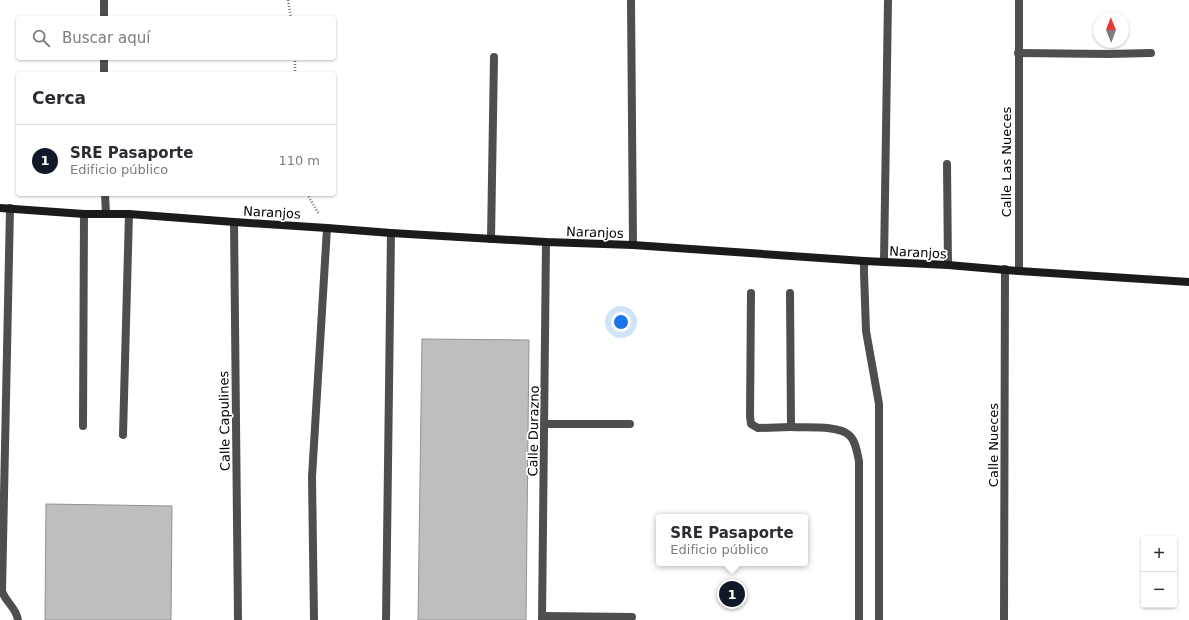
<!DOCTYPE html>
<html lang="es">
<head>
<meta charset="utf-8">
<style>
	:root { --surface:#fff; --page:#f7f7f7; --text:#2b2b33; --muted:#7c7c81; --line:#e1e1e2; --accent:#111827 }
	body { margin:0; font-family:"DejaVu Sans",sans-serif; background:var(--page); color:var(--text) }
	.controls { position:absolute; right:12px; bottom:12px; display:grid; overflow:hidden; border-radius:4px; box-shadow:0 1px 3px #0004 }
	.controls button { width:36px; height:36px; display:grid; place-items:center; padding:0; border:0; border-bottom:1px solid var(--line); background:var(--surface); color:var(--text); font:20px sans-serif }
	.compass { position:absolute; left:1093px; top:12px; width:36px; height:36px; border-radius:50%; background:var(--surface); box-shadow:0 1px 3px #0004; rotate:359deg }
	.you { position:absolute; left:621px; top:322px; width:14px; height:14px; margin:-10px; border:3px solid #fff; border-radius:50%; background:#1a73e8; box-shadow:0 0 0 6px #1a73e833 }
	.badge { display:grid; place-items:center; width:26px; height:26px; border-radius:50%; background:var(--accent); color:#fff; font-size:13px; font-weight:700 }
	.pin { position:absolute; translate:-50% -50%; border:2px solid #fff; box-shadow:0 1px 4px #0006 }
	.popup { position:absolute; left:656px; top:514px; width:152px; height:52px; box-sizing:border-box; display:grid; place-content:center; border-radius:4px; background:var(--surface); filter:drop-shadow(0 1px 3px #0005); font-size:13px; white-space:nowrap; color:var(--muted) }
	.popup b { font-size:15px; color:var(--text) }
	.popup::after { content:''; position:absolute; left:50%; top:100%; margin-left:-8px; border:8px solid transparent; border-top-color:var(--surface) }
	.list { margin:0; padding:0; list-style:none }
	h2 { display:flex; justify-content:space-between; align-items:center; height:52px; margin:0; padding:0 16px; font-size:17px }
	h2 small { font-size:13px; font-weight:400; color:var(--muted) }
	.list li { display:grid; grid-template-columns:26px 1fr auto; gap:12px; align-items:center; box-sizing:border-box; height:72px; padding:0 16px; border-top:1px solid var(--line) }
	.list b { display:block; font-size:15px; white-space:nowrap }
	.list p { margin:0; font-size:13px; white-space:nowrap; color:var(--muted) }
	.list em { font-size:13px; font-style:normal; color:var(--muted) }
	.icon { flex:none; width:22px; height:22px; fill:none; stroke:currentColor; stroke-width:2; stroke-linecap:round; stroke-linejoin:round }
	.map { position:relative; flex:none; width:1189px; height:620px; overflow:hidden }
	.search { position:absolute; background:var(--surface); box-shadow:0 1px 3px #0004; left:16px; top:16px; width:320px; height:44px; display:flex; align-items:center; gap:10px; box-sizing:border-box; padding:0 14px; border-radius:4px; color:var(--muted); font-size:15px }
	.panel { position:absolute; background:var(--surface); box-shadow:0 1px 3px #0004; left:16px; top:72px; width:320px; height:124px; border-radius:4px }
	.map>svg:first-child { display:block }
	.building { fill:#bebebe; stroke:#929292 }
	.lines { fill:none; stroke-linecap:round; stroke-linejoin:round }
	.path { stroke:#707070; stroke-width:2.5; stroke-dasharray:1 2; stroke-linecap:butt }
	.lane { stroke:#4e4e4e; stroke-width:8 }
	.street { stroke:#4e4e4e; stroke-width:8 }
	.secondary { stroke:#1b1b1b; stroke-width:8 }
	.labels { text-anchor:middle; stroke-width:3.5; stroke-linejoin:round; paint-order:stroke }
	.street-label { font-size:13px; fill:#000; stroke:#fff }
</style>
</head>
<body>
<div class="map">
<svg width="1189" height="620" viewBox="0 0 1189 620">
	<rect width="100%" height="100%" fill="#fff"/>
	<g class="building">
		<polygon points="422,339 529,340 526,620 418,620"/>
		<polygon points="46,504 172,506 171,620 45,620"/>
	</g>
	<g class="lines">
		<g class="path">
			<polyline points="288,0 291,18"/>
			<polyline points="295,58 295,74"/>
			<polyline points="307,194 319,214"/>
		</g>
		<polyline class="lane" points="1018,53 1108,54 1151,53"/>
		<g class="street">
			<polyline points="104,0 104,18"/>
			<polyline points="631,0 633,245"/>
			<polyline points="1019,0 1019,271"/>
			<polyline points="104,58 104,74"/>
			<polyline points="947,164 948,265"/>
			<polyline points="105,194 106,214"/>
			<path d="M 10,208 L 2,591 C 6,603 16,607 18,620"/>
			<polyline points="234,222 238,620"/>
			<polyline points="491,239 494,57"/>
			<polyline points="864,261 864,273 866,331 879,404 879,620"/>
			<polyline points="884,262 888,0"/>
			<polyline points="751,293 750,416 751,424 758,428 791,427"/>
			<path d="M 790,293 L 791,427 C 806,428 838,425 849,435 C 856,441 857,453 859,461 L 859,620"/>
			<polyline points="545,424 630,424"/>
			<polyline points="83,426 84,214"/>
			<polyline points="123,435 129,214"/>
			<polyline points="543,616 632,617"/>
			<polyline points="314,620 312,477 327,228"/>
			<polyline points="386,620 391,233"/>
			<polyline points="542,620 546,242"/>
			<polyline points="1004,620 1005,269"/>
		</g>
		<polyline class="secondary" points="0,208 84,214 129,214 234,222 327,228 391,233 546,242 633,245 864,261 948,265 1019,271 1189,282"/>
	</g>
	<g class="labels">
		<g class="street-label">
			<text transform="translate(1006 162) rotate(-90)" y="5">Calle Las Nueces</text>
			<text transform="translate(272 212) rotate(3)" y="5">Naranjos</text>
			<text transform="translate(595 232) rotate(2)" y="5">Naranjos</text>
			<text transform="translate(918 252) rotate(3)" y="5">Naranjos</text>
			<text transform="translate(224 421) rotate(-91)" y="5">Calle Capulines</text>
			<text transform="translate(533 431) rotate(-89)" y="5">Calle Durazno</text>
			<text transform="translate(993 445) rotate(-90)" y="5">Calle Nueces</text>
		</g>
	</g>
</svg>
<div class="controls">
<button>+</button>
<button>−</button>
</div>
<svg class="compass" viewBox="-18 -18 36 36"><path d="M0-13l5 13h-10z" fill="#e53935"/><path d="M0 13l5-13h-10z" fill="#7c7c81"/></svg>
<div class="you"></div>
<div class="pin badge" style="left:732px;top:594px">1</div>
<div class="popup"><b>SRE Pasaporte</b>Edificio público</div>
<div class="search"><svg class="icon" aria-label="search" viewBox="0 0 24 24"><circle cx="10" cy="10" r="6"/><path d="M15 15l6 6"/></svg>Buscar aquí</div>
<section class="panel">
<h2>Cerca<small></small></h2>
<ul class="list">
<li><span class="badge">1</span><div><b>SRE Pasaporte</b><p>Edificio público</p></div><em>110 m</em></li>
</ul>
</section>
</div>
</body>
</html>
